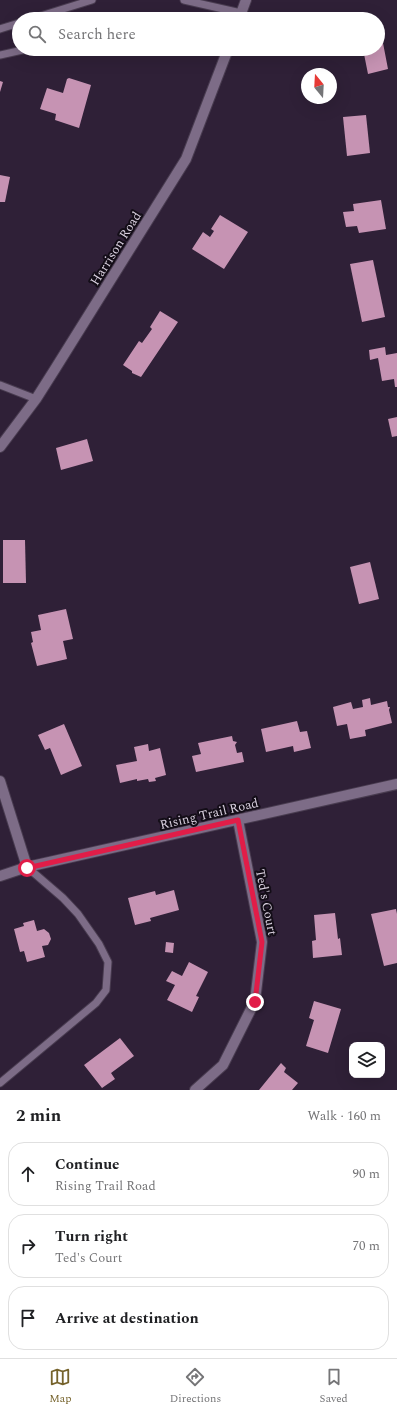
<!DOCTYPE html>
<html lang="en">
<head>
<meta charset="utf-8">
<style>
	:root { --surface:#fff; --page:#f2f2f2; --text:#202124; --muted:#757577; --line:#e0e0e0; --accent:#75622b }
	body { margin:0; font-family:Spectral,serif; background:var(--page); color:var(--text) }
	.controls { position:absolute; right:12px; bottom:12px; display:grid; overflow:hidden; border-radius:8px; box-shadow:0 4px 16px #0002 }
	.controls button { width:36px; height:36px; display:grid; place-items:center; padding:0; border:0; border-bottom:1px solid var(--line); background:var(--surface); color:var(--text); font:20px sans-serif }
	.compass { position:absolute; left:301px; top:68px; width:36px; height:36px; border-radius:50%; background:var(--surface); box-shadow:0 4px 16px #0002; rotate:342deg }
	.stop { position:absolute; width:12px; height:12px; margin:-9px; border:3px solid #e11d48; border-radius:50%; background:#fff }
	.stop.end { background:#e11d48; border-color:#fff; box-shadow:0 1px 4px #0008 }
	.list { margin:0; padding:0; list-style:none }
	h2 { display:flex; justify-content:space-between; align-items:center; height:52px; margin:0; padding:0 16px; font-size:17px }
	h2 small { font-size:13px; font-weight:400; color:var(--muted) }
	.list li { display:grid; grid-template-columns:26px 1fr auto; gap:12px; align-items:center; box-sizing:border-box; height:64px; margin:0 8px 8px; padding:0 8px; border:1px solid var(--line); border-radius:16px }
	.list b { display:block; font-size:15px; white-space:nowrap }
	.list p { margin:0; font-size:13px; white-space:nowrap; color:var(--muted) }
	.list em { font-size:13px; font-style:normal; color:var(--muted) }
	.icon { flex:none; width:22px; height:22px; fill:none; stroke:currentColor; stroke-width:2; stroke-linecap:round; stroke-linejoin:round }
	.map { position:relative; flex:none; width:397px; height:1090px; overflow:hidden }
	.search { position:absolute; background:var(--surface); box-shadow:0 4px 16px #0002; left:12px; right:12px; top:12px; height:44px; display:flex; align-items:center; gap:10px; box-sizing:border-box; padding:0 14px; border-radius:22px; color:var(--muted); font-size:15px }
	.sheet { height:268px; background:var(--surface) }
	nav { display:flex; justify-content:space-around; align-items:center; box-sizing:border-box; height:56px; border-top:1px solid var(--line); background:var(--surface); font-size:11px; color:var(--muted) }
	nav a { display:grid; justify-items:center; gap:2px }
	nav .on { color:var(--accent) }
	.map>svg:first-child { display:block }
	.building { fill:#c693b3 }
	.lines { fill:none; stroke-linecap:round; stroke-linejoin:round }
	.service-casing { stroke:#493c50; stroke-width:9 }
	.minor-casing { stroke:#493c50; stroke-width:12 }
	.service { stroke:#7d6c87; stroke-width:7 }
	.minor { stroke:#7d6c87; stroke-width:10 }
	.route { stroke:#e11d48; stroke-width:5 }
	.labels { text-anchor:middle; stroke-width:4; stroke-linejoin:round; paint-order:stroke }
	.street-label { font-size:13px; fill:#d8cfde; stroke:#130d17 }
</style>
</head>
<body>
<div class="map">
<svg width="397" height="1090" viewBox="0 0 397 1090">
	<rect width="100%" height="100%" fill="#2f2037"/>
	<g class="building">
		<polygon points="383,43 388,69 368,74 363,49 378,49 378,44"/>
		<polygon points="69,78 91,85 79,128 55,120 56,114 40,109 47,88 63,93 67,79"/>
		<polygon points="0,81 3,82 0,92"/>
		<polygon points="366,115 370,153 347,156 343,117"/>
		<polygon points="0,175 10,177 5,202 0,202"/>
		<polygon points="381,200 386,229 359,233 357,226 346,227 343,212 354,211 353,204"/>
		<polygon points="220,215 248,232 224,269 192,249 203,232 210,237 214,231 211,229"/>
		<polygon points="373,260 385,317 362,322 350,264"/>
		<polygon points="160,311 178,322 141,377 132,373 132,371 123,365 139,341 142,343 152,329 150,327"/>
		<polygon points="385,347 386,355 397,353 397,387 395,387 394,379 382,381 378,358 370,360 369,350"/>
		<polygon points="397,417 397,436 392,437 388,419"/>
		<polygon points="87,439 93,461 61,470 56,448"/>
		<polygon points="3,540 25,540 26,583 3,583"/>
		<polygon points="370,562 379,599 359,604 350,567"/>
		<polygon points="66,609 73,639 63,641 67,659 37,666 31,643 33,642 31,632 41,630 38,615"/>
		<polygon points="370,698 371,705 387,701 388,707 390,707 389,710 392,723 365,730 366,736 350,739 347,724 337,726 333,707 351,702 353,709 363,707 362,700"/>
		<polygon points="297,721 300,732 307,731 311,748 294,752 293,746 266,752 261,729"/>
		<polygon points="64,724 82,766 61,775 50,748 45,750 38,735"/>
		<polygon points="232,736 233,741 237,742 235,745 237,753 242,752 244,762 196,772 192,756 201,754 198,743"/>
		<polygon points="148,744 149,751 160,748 166,775 155,778 156,781 149,782 148,779 137,781 137,779 120,783 116,765 137,761 134,747"/>
		<polygon points="174,890 179,910 150,918 151,921 135,925 128,898 155,891 156,895"/>
		<polygon points="396,909 397,914 397,963 384,966 371,914"/>
		<polygon points="335,913 338,939 340,938 342,955 313,958 312,941 316,940 314,915"/>
		<polygon points="34,920 37,931 44,929 49,933 51,939 48,945 42,946 45,957 27,962 24,951 20,952 14,929 24,926 23,923"/>
		<polygon points="166,942 174,943 173,953 165,952"/>
		<polygon points="189,962 208,972 196,996 199,997 192,1012 167,1000 175,985 166,981 172,971 182,976"/>
		<polygon points="314,1001 341,1009 328,1053 306,1046 314,1020 309,1018"/>
		<polygon points="120,1038 134,1056 111,1073 115,1079 102,1088 84,1065"/>
		<polygon points="281,1063 286,1068 284,1072 298,1083 292,1090 259,1090"/>
	</g>
	<g class="lines">
		<defs>
			<g id="service">
				<polyline points="184,0 241,13"/>
				<polyline points="31,19 92,0"/>
				<polyline points="0,29 19,23"/>
				<polyline points="0,55 27,49"/>
				<polyline points="0,385 36,399"/>
				<polyline points="0,1083 96,1003 106,990 108,962 99,944 78,914 63,898 27,867"/>
			</g>
			<g id="minor">
				<polyline points="239,19 246,0"/>
				<polyline points="0,447 36,399 55,369 186,159 228,49"/>
				<polyline points="0,781 27,867"/>
				<polyline points="0,876 27,867 397,784"/>
				<polyline points="195,1090 223,1065 255,1001 262,942 238,820"/>
			</g>
		</defs>
		<use href="#service" class="service-casing"/>
		<use href="#minor" class="minor-casing"/>
		<use href="#service" class="service"/>
		<use href="#minor" class="minor"/>
	</g>
	<g class="lines">
		<polyline class="route" points="27,868 238,820 262,942 255,1002"/>
	</g>
	<g class="labels">
		<g class="street-label">
			<text transform="translate(115 248) rotate(-58)" y="5">Harrison Road</text>
			<text transform="translate(209 813) rotate(-13)" y="5">Rising Trail Road</text>
			<text transform="translate(267 902) rotate(79)" y="5">Ted's Court</text>
		</g>
	</g>
</svg>
<div class="controls">
<button><svg class="icon" aria-label="layers" viewBox="0 0 24 24"><path d="M12 4l9 5-9 5-9-5zM3 14l9 5 9-5"/></svg></button>
</div>
<svg class="compass" viewBox="-18 -18 36 36"><path d="M0-13l5 13h-10z" fill="#e53935"/><path d="M0 13l5-13h-10z" fill="#757577"/></svg>
<div class="stop" style="left:27px;top:868px"></div>
<div class="stop end" style="left:255px;top:1002px"></div>
<div class="search"><svg class="icon" aria-label="search" viewBox="0 0 24 24"><circle cx="10" cy="10" r="6"/><path d="M15 15l6 6"/></svg>Search here</div>
</div>
<section class="sheet">
<h2>2 min<small>Walk · 160 m</small></h2>
<ul class="list">
<li><svg class="icon" aria-label="ahead" viewBox="0 0 24 24"><path d="M12 20V5M6 11l6-6 6 6"/></svg><div><b>Continue</b><p>Rising Trail Road</p></div><em>90 m</em></li>
<li><svg class="icon" aria-label="right" viewBox="0 0 24 24"><path d="M7 20v-9h11M14 6l5 5-5 5"/></svg><div><b>Turn right</b><p>Ted's Court</p></div><em>70 m</em></li>
<li><svg class="icon" aria-label="arrive" viewBox="0 0 24 24"><path d="M6 21V4h12l-3 4 3 4H6"/></svg><div><b>Arrive at destination</b></div></li>
</ul>
</section>
<nav>
<a class="on"><svg class="icon" aria-label="map" viewBox="0 0 24 24"><path d="M3 6l6-2 6 2 6-2v14l-6 2-6-2-6 2zM9 4v14M15 6v14"/></svg>Map</a>
<a><svg class="icon" aria-label="directions" viewBox="0 0 24 24"><path d="M12 3l9 9-9 9-9-9zM9 14v-3h6M13 9l2 2-2 2"/></svg>Directions</a>
<a><svg class="icon" aria-label="saved" viewBox="0 0 24 24"><path d="M7 4h10v16l-5-4-5 4z"/></svg>Saved</a>
</nav>
</body>
</html>
